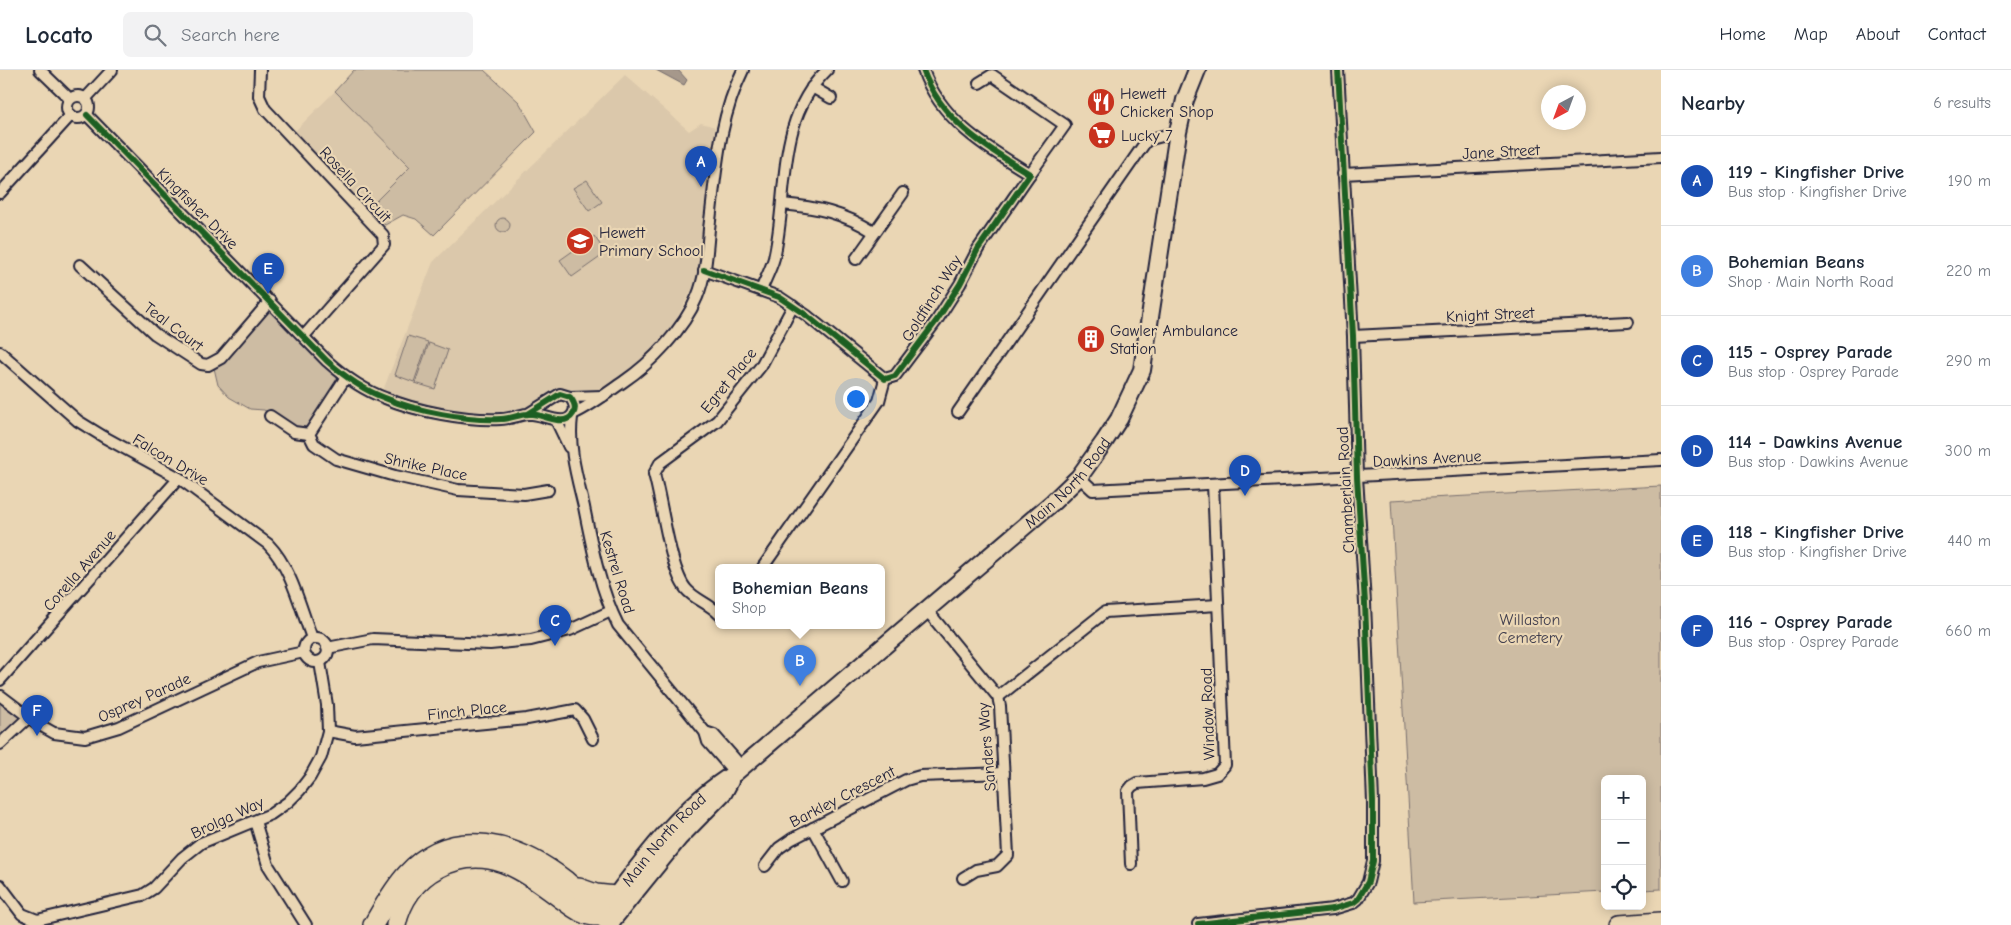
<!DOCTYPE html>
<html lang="en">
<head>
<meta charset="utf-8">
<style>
	:root { --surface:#fff; --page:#f2f2f3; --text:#1f2937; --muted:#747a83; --line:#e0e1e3; --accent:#0f766e }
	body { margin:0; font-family:"Comic Neue",sans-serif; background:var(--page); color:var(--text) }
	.controls { position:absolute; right:15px; bottom:15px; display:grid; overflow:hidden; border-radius:8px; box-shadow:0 2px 12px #0003 }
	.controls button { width:45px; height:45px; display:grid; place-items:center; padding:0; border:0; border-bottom:1px solid var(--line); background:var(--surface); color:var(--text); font:25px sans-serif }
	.compass { position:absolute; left:1541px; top:15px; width:45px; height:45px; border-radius:50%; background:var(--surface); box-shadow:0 2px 12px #0003; rotate:221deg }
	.you { position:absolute; left:855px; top:328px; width:18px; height:18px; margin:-12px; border:4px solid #fff; border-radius:50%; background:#1a73e8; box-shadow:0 0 0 8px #1a73e833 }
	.badge { display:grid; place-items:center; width:32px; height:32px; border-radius:50%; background:var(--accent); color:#fff; font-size:16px; font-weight:700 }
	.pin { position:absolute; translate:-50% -41px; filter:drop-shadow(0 1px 2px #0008) }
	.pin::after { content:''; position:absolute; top:26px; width:18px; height:15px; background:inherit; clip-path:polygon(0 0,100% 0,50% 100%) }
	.popup { position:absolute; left:715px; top:494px; width:170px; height:65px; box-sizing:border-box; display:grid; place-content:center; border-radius:8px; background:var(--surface); filter:drop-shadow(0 1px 4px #0005); font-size:16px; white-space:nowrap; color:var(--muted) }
	.popup b { font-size:19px; color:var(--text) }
	.popup::after { content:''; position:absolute; left:50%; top:100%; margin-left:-10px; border:10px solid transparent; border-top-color:var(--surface) }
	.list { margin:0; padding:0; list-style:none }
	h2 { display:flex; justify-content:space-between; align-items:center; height:65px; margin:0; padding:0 20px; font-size:21px }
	h2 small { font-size:16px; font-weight:400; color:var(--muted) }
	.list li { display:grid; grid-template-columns:32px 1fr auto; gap:15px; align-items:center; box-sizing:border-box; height:90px; padding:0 20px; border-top:1px solid var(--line) }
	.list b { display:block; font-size:19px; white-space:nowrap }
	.list p { margin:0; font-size:16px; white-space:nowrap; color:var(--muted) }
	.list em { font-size:16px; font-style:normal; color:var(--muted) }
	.icon { flex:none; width:28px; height:28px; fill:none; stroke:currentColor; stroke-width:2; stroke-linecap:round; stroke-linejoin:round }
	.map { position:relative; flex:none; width:1661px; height:855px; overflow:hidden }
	header { display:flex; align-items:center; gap:30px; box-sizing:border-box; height:70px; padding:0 25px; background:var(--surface); border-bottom:1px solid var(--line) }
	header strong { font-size:24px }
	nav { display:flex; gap:28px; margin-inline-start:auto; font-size:18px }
	.search { width:350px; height:45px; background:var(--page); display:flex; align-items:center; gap:12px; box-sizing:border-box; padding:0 18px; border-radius:8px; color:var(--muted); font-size:19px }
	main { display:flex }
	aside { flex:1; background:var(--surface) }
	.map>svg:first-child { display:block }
	.built { fill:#dbc8ab }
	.green { fill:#cdbca3; stroke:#786f6f }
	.water { fill:#a6988b; stroke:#71696b }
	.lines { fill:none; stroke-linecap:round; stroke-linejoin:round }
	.minor-casing { stroke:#22223b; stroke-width:14 }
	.primary-casing { stroke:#22223b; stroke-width:20 }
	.motorway-casing { stroke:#22223b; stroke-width:22 }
	.minor { stroke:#ead6b4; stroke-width:10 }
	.primary { stroke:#ead6b4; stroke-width:16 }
	.motorway { stroke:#ead6b4; stroke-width:19 }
	.cycleway-casing { stroke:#ead6b4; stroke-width:9 }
	.cycleway { stroke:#1b5e20; stroke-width:6 }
	.labels { text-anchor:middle; stroke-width:4.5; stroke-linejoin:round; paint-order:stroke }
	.poi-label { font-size:16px; fill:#22223b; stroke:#ead6b4; text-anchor:start }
	.street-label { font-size:16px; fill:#22223b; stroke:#ead6b4 }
	.park-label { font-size:16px; fill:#444150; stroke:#ead6b4 }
</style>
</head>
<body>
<header>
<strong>Locato</strong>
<div class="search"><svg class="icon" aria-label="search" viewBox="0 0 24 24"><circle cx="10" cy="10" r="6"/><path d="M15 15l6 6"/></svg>Search here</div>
<nav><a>Home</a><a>Map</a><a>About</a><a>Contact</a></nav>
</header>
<main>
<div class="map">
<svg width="1661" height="855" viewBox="0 0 1661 855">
	<rect width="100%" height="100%" fill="#ead6b4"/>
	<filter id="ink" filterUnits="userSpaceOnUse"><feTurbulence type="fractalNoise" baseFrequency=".02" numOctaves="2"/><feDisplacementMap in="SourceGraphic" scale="10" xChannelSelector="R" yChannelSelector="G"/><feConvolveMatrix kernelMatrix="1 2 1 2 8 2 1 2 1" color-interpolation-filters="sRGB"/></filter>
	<g filter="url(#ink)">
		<g class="built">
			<polygon points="625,5 689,61 701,53 715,57 706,144 705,176 696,212 671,259 653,281 620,307 599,320 585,324 563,318 555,318 532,339 494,344 448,341 425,336 382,323 433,192"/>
			<polygon points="335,21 410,97 368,139 293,63"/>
		</g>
		<g class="green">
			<polygon points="354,0 484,0 519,32 536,62 434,165 416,149 403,145 385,155 368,139 410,97 335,21"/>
			<polygon points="587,110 602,132 589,141 573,118"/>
			<circle cx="503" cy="155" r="7"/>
			<polygon points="594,166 606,183 572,207 560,190"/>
			<polygon points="271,237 339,308 307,361 300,361 264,340 250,339 229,327 218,315 214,298"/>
			<polygon points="408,266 428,272 414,312 395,305"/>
			<polygon points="429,273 448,280 435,319 415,313"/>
			<polygon points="1661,416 1661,819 1642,820 1642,709 1605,709 1605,822 1414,832 1391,430"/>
			<polygon points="0,631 19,643 21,648 0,668"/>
		</g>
		<polygon class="water" points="656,0 678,0 687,10 684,15"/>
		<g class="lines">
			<defs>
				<g id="minor">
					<polyline points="40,0 70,29"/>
					<polyline points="260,0 259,26 265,39 383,165 384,175 304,266"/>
					<polyline points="979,13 992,5 1065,55 1030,104"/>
					<polyline points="812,17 831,28"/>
					<circle cx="78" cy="37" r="11"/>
					<polyline points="86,28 112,0"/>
					<path d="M 87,45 L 327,291 C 345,307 363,320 385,328 C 415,341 468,351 501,349 C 510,349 518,345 527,344 C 541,342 564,359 573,344 C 577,338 574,332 570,327 L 560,324 L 528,344"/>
					<polyline points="1343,104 1661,87"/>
					<polyline points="0,123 71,45"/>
					<path d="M 782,134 C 816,137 844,143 874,162"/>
					<polyline points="856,189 903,123"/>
					<polyline points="80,195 155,264 201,294 208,295 221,288 270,231"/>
					<path d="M 704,200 L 779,227 L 806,245 L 885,309 L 895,306 L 937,250 L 960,214 L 978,179 L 1030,104 C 986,77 941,51 923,0"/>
					<path d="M 761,220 C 765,210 771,199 774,188 C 789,124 775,50 827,0"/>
					<polyline points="1353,266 1628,252"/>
					<path d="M 0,282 L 78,351 L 104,367 L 179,408 L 268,474 C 292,499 300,537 312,568"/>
					<polyline points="346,307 309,364 314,374 336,389 395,406 458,420 524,424 548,420"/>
					<polyline points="570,327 603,326"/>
					<polyline points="958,342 1147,70 1178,62"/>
					<path d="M 575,343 C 592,335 607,323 623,312 C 651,293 684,259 697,227 C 706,206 707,182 709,159 C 716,105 718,50 743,0"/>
					<polyline points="270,346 294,362 309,364"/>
					<path d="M 572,347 C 568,378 577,407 584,437 C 592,477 600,519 618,555 L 705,662 L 708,672 L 735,703"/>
					<polyline points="556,350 569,377"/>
					<polyline points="1079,407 1093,420 1661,390"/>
					<polyline points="763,497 879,331 885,309"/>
					<polyline points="926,539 998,627 1000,636 1008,785 997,796 976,800 963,808"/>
					<path d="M 719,544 C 709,533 695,530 686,519 C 670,500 662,431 654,404 L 660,393 L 717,351 L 761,296 L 793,236"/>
					<circle cx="316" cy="580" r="12"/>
					<polyline points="327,578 373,569 490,574 531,570 570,560 611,541"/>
					<polyline points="0,610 179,408"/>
					<polyline points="1,626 38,654 54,663 85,667 119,657 258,592 304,582"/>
					<polyline points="998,627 1105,542 1218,535"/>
					<polyline points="328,661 355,666 527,649 575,640 583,649 593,669"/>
					<polyline points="705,662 714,665 742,697"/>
					<polyline points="0,674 29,647"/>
					<polyline points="255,751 268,795 306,855"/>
					<polyline points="813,758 842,811"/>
					<polyline points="1131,794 1128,721 1132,716 1137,713 1203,708 1217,704 1225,695 1213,414"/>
					<polyline points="765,796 779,778 792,769 906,710 920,706 1004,703"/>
					<polyline points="0,815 22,844 37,850 143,825 154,818 182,788 201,773 271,744 288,732 300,720 310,707 321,687 328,661 327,635 320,592"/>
					<polyline points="1198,854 1333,839 1353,833 1358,829 1368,812 1373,791 1373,732 1365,533 1357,407 1353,266 1338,0"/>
				</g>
				<g id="primary">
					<path id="s1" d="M 601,846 C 639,795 680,736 735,703 L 1053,432 L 1079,407 L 1104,372 L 1119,349 L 1142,300 L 1178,62 L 1185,30 L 1197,0"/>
					<polyline points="610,853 679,768 724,722 730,711"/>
				</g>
				<g id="motorway">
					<polyline points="579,818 596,824 615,826"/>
					<path d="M 373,855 C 383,838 393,819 407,804 C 453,753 519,774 566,811 C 575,819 586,827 595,836 C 601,843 601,846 610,853"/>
					<path d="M 396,855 C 401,831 416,809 438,798 C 488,772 524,801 563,830 C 575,839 585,847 601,846"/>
					<polyline points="1619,855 1661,852"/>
				</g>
			</defs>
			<use href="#minor" class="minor-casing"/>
			<use href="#primary" class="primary-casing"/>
			<use href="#motorway" class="motorway-casing"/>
			<use href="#minor" class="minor"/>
			<use href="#primary" class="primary"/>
			<use href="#motorway" class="motorway"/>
			<defs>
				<g id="cycleway">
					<path d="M 87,45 L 327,291 C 345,307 363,320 385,328 C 415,341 468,351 501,349 C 510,349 518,345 527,344 C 541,342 564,359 573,344 C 577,338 574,332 570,327 L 560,324 L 528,344"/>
					<path d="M 704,200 L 779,227 L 806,245 L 885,309 L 895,306 L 937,250 L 960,214 L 978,179 L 1030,104 C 986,77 941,51 923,0"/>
					<polyline points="1198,854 1333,839 1353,833 1358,829 1368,812 1373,791 1373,732 1365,533 1357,407 1353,266 1338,0"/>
				</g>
			</defs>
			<use href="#cycleway" class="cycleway-casing"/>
			<use href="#cycleway" class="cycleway"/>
		</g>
	</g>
	<defs>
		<symbol id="restaurant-disc" viewBox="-11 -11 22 22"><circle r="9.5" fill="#c8321e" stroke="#ead6b4"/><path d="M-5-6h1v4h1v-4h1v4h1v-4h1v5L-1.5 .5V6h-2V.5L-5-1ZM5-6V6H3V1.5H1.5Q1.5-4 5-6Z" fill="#fff"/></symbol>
		<symbol id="supermarket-disc" viewBox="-11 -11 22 22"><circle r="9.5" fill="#c8321e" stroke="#ead6b4"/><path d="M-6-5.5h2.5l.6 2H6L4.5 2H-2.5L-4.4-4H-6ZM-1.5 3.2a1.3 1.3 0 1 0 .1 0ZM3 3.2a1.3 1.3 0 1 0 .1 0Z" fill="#fff"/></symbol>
		<symbol id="school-disc" viewBox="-11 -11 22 22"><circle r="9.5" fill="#c8321e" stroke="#ead6b4"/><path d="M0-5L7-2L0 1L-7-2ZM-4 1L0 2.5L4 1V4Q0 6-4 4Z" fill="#fff"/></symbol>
		<symbol id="building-disc" viewBox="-11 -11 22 22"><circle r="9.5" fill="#c8321e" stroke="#ead6b4"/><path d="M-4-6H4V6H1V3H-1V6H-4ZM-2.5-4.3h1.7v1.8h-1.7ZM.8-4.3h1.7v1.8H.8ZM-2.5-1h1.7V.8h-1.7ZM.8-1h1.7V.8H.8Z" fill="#fff"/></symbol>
	</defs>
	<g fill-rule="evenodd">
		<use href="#restaurant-disc" x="1085" y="16" width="32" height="32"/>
		<use href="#supermarket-disc" x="1086" y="49" width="32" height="32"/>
		<use href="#school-disc" x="564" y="155" width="32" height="32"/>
		<use href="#building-disc" x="1075" y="253" width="32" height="32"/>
	</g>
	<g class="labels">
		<g class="poi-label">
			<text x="1120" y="29">Hewett<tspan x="1120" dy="18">Chicken Shop</tspan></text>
			<text x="1121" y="71">Lucky 7</text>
			<text x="599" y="168">Hewett<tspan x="599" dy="18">Primary School</tspan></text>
			<text x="1110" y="266">Gawler Ambulance<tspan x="1110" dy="18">Station</tspan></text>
		</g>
		<g class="street-label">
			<text transform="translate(1501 81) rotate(-3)" y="6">Jane Street</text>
			<text transform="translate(356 114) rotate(47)" y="6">Rosella Circuit</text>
			<text transform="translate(198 138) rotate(45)" y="6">Kingfisher Drive</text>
			<text transform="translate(931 228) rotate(-58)" y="6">Goldfinch Way</text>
			<text transform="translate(1490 244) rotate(-3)" y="6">Knight Street</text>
			<text transform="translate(174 256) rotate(37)" y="6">Teal Court</text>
			<text transform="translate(728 310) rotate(-51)" y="6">Egret Place</text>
			<text transform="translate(1427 388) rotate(-3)" y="6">Dawkins Avenue</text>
			<text transform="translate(171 389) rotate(31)" y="6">Falcon Drive</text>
			<text transform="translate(426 396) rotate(12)" y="6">Shrike Place</text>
			<text dy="6" stroke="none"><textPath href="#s1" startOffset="639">Main North Road</textPath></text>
			<text transform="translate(1345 420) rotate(-93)" y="6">Chamberlain Road</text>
			<text transform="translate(79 500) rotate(-49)" y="6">Corella Avenue</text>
			<text transform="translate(618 502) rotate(73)" y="6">Kestrel Road</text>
			<text transform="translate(144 627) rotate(-24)" y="6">Osprey Parade</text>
			<text transform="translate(467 640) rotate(-6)" y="6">Finch Place</text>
			<text transform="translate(1207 644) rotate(-92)" y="6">Window Road</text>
			<text transform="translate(986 677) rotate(-95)" y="6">Sanders Way</text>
			<text transform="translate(842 726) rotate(-27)" y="6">Barkley Crescent</text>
			<text transform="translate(227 747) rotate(-25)" y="6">Brolga Way</text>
			<text dy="6" stroke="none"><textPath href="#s1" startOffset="99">Main North Road</textPath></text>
		</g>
		<g class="park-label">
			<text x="1530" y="555">Willaston<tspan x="1530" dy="18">Cemetery</tspan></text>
		</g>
	</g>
</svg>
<div class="controls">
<button>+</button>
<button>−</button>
<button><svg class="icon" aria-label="locate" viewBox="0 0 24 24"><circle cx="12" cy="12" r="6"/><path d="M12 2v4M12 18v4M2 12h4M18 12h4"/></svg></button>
</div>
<svg class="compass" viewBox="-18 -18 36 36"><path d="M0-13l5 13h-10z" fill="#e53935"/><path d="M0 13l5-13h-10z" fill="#747a83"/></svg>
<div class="you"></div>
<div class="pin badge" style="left:701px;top:117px;background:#1a4fb4">A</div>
<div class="pin badge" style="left:800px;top:616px;background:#3f7fe0">B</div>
<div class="popup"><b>Bohemian Beans</b>Shop</div>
<div class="pin badge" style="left:555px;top:576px;background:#1a4fb4">C</div>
<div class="pin badge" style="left:1245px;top:426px;background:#1a4fb4">D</div>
<div class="pin badge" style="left:268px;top:224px;background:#1a4fb4">E</div>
<div class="pin badge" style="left:37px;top:666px;background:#1a4fb4">F</div>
</div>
<aside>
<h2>Nearby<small>6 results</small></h2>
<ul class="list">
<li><span class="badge" style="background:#1a4fb4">A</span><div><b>119 - Kingfisher Drive</b><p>Bus stop · Kingfisher Drive</p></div><em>190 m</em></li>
<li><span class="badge" style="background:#3f7fe0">B</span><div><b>Bohemian Beans</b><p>Shop · Main North Road</p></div><em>220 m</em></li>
<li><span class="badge" style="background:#1a4fb4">C</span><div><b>115 - Osprey Parade</b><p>Bus stop · Osprey Parade</p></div><em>290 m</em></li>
<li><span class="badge" style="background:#1a4fb4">D</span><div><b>114 - Dawkins Avenue</b><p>Bus stop · Dawkins Avenue</p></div><em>300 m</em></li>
<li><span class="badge" style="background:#1a4fb4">E</span><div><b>118 - Kingfisher Drive</b><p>Bus stop · Kingfisher Drive</p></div><em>440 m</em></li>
<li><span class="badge" style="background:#1a4fb4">F</span><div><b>116 - Osprey Parade</b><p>Bus stop · Osprey Parade</p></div><em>660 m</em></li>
</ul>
</aside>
</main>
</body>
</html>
